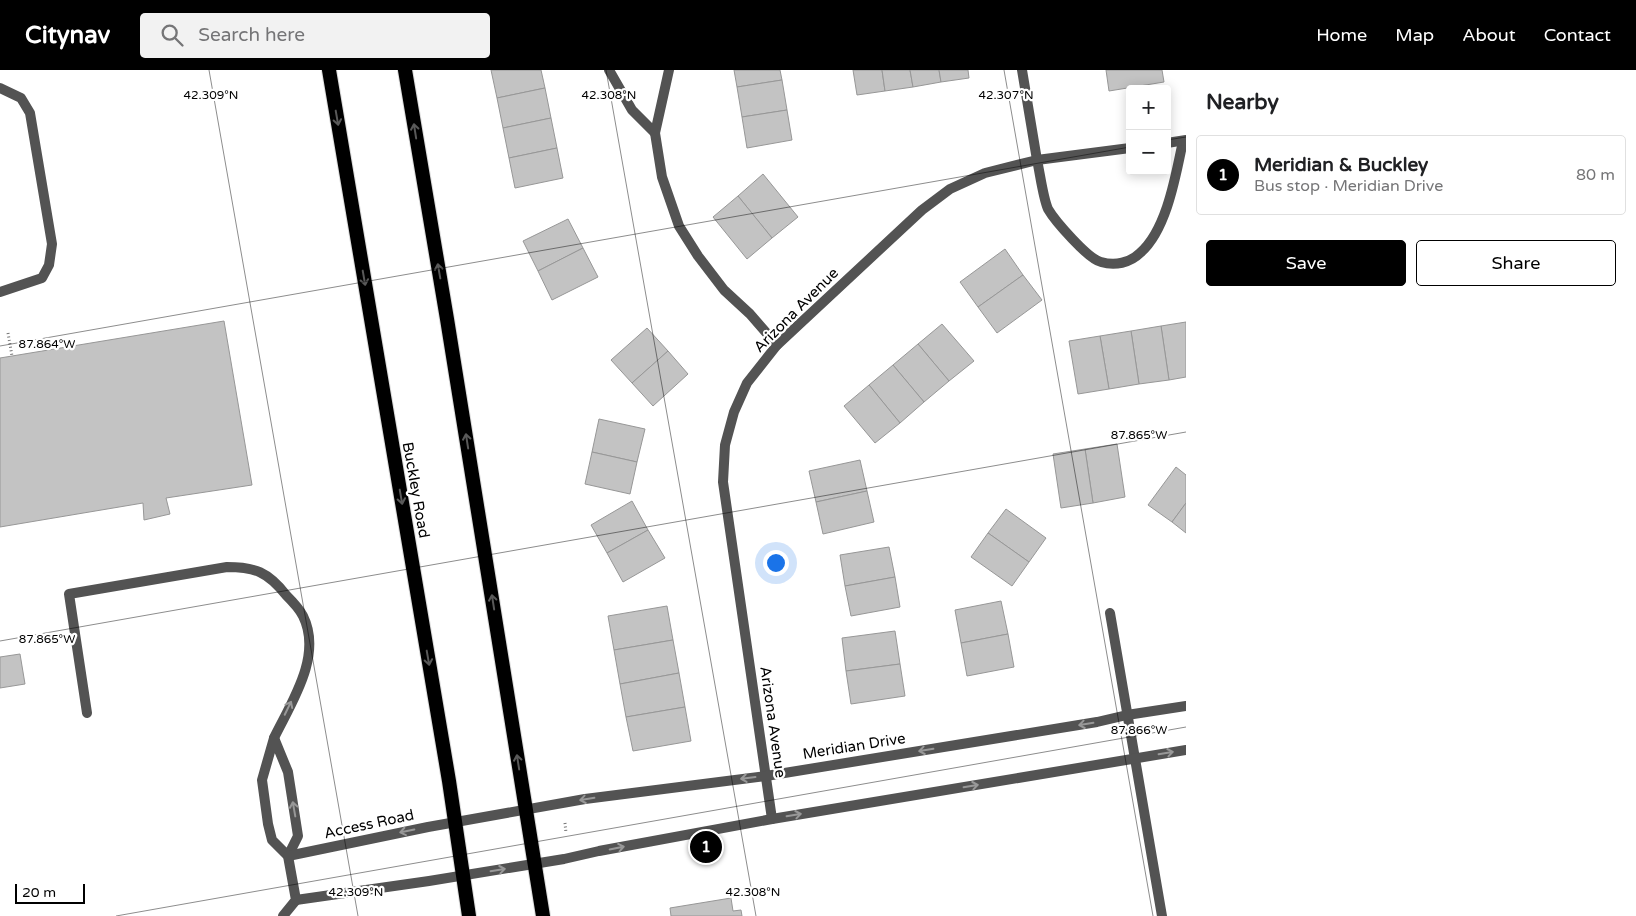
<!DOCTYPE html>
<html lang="en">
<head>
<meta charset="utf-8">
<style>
	:root { --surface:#fff; --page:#f2f2f2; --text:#202124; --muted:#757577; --line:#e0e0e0; --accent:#000 }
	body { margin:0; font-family:"Varela Round",sans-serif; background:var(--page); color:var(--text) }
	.controls { position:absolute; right:15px; top:15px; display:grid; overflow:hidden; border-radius:5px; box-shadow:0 2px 12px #0003 }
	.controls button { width:45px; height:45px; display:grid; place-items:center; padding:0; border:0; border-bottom:1px solid var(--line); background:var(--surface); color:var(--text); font:25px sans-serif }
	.scale { position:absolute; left:15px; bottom:12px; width:70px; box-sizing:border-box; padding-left:5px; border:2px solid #000; border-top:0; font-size:14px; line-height:18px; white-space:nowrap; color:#000; -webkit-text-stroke:4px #fff; paint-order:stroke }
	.you { position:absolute; left:775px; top:492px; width:18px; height:18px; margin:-12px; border:4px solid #fff; border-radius:50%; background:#1a73e8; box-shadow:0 0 0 8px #1a73e833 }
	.badge { display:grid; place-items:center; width:32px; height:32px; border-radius:50%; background:var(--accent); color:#fff; font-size:16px; font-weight:700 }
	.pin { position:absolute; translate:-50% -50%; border:2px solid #fff; box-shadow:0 1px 5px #0006 }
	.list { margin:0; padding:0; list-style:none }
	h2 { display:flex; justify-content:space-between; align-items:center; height:65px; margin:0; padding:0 20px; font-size:21px }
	h2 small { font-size:16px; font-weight:400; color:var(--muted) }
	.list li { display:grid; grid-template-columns:32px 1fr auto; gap:15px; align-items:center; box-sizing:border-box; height:80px; margin:0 10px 10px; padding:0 10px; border:1px solid var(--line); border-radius:5px }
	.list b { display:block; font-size:19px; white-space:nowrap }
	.list p { margin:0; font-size:16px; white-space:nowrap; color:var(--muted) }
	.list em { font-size:16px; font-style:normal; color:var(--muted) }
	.actions { display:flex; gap:10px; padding:15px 20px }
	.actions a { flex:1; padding:11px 0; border:1px solid var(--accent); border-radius:5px; text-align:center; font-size:18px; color:var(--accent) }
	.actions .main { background:var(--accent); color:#fff }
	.icon { flex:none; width:28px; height:28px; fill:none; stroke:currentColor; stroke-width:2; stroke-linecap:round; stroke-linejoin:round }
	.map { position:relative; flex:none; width:1186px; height:846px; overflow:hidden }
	header { display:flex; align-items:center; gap:30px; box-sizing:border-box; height:70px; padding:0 25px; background:var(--accent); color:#fff }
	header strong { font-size:24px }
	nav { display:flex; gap:28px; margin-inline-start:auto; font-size:18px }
	.search { width:350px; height:45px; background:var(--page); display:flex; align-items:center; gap:12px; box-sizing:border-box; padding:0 18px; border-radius:5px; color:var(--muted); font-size:19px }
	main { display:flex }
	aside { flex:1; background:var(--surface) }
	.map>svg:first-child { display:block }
	.building { fill:#c3c3c3; stroke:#979797 }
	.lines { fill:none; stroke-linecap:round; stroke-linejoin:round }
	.trunk-casing { stroke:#dbdbdb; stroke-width:16 }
	.path { stroke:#757575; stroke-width:3; stroke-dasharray:1 2.5; stroke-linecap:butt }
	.service { stroke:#535353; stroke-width:10 }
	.minor { stroke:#535353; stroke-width:10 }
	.trunk { stroke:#000; stroke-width:14 }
	.oneway { stroke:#595959 }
	.oneway2 { stroke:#989898 }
	.ticks { fill:none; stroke:#000; stroke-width:1; stroke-opacity:0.45 }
	.labels { text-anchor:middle; stroke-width:4.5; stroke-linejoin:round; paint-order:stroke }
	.street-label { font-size:15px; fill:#000; stroke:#fff }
	.ticks-label { font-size:12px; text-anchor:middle; fill:#000; stroke:#fff; stroke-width:4.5; stroke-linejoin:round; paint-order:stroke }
</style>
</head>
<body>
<header>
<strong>Citynav</strong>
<div class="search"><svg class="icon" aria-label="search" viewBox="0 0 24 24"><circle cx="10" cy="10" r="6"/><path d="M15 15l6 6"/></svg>Search here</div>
<nav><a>Home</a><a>Map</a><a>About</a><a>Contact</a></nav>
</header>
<main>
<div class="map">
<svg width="1186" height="846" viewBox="0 0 1186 846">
	<rect width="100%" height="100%" fill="#fff"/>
	<g class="building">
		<polygon points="491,0 541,0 545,18 497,28"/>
		<polygon points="734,0 780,0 782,10 737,17"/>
		<polygon points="853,0 882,0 885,21 857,25"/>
		<polygon points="882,0 910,0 913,17 885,21"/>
		<polygon points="910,0 939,0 941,12 913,17"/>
		<polygon points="939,0 968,0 969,8 941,12"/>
		<polygon points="1106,0 1162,0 1164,12 1109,21"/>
		<polygon points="782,10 787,40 742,47 737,17"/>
		<polygon points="545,18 551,48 503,58 497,28"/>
		<polygon points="787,40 792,70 747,78 742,47"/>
		<polygon points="551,48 557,78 509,88 503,58"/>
		<polygon points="557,78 563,108 515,118 509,88"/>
		<polygon points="763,104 798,147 772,168 738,126"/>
		<polygon points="738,126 772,168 747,189 713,147"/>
		<polygon points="568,149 583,178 538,201 523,171"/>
		<polygon points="583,178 598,207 552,230 538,201"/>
		<polygon points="1005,179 1023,205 978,237 960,212"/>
		<polygon points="1023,205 1042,230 997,263 978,237"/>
		<polygon points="224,251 252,415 166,428 170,444 144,450 143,433 0,457 0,288"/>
		<polygon points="1186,252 1186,307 1169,310 1161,256"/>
		<polygon points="942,254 974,291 949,311 918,274"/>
		<polygon points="1161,256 1169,310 1139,314 1131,261"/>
		<polygon points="647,258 668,281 632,313 611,290"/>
		<polygon points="1131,261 1139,314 1109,319 1100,266"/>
		<polygon points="1100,266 1109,319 1078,324 1069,271"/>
		<polygon points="918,274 949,311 924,332 893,295"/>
		<polygon points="668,281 688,304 653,336 632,313"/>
		<polygon points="893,295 924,332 900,353 869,315"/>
		<polygon points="869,315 900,353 875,373 844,336"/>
		<polygon points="599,349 645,359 637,392 592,382"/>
		<polygon points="1117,374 1125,427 1093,433 1085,379"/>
		<polygon points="1085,379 1093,433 1061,438 1053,384"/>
		<polygon points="592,382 637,392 630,424 585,414"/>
		<polygon points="860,390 867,421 816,432 809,401"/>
		<polygon points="1176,397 1186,405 1186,433 1172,452 1148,435"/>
		<polygon points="867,421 874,452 823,464 816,432"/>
		<polygon points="632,431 648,460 607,483 591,455"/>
		<polygon points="1186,433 1186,463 1172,452"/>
		<polygon points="1006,439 1046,468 1029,492 988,463"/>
		<polygon points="648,460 665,488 623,512 607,483"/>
		<polygon points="988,463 1029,492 1012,516 971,487"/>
		<polygon points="889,477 895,507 845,516 840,485"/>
		<polygon points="895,507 900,537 851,546 845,516"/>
		<polygon points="1001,531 1008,564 961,573 955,540"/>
		<polygon points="667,536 673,570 614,580 608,546"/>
		<polygon points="895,561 900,594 846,601 842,568"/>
		<polygon points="1008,564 1014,597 967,606 961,573"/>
		<polygon points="673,570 679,603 620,614 614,580"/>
		<polygon points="20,584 25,614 0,618 0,587"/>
		<polygon points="900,594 905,626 851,634 846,601"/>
		<polygon points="679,603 685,637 626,647 620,614"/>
		<polygon points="685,637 691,671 633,681 626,647"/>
		<polygon points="731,828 733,841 741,840 742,846 671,846 670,838"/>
	</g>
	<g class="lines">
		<defs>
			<g id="trunk">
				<polyline points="329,0 449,711 469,846"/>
				<polyline points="405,0 447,249 543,846"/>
			</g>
		</defs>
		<use href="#trunk" class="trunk-casing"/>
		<g class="path">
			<polyline points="8,263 12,286"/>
			<polyline points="565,753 566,763"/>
		</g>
		<g class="service">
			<polyline points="0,18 21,28 30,43 52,174 49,195 42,208 0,222"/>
			<path d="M 1037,90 C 1040,103 1043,128 1048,139 C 1055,151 1088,189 1101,192 C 1115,196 1130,193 1140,183 C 1167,160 1176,104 1183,71"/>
			<path d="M 87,643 L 69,524 L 227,497 C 255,497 268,502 286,525 C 292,531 299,538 303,546 C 323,586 291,633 274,668"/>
			<polyline points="283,846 296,830 288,786 272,770 268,754 262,710 274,668 288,702 298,766 288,786"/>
		</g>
		<g class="minor">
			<polyline points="609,0 632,40 655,63"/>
			<polyline points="669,0 655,63 662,107 679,156 698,186 724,220 750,244 777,275"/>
			<polyline points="1022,0 1037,90"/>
			<polyline points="1167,73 1186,70"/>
			<polyline points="1110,543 1162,846"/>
			<polyline points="772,749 723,412 725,375 734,342 747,313 777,275 922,140 950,119 985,103 1037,90 1130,78"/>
			<polyline points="288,786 428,757 585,729 766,706 1097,652 1127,645 1186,636"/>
			<polyline points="296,830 429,811 564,789 599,781 772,749 1186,680"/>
		</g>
		<use href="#trunk" class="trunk"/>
	</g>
	<defs><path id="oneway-shaft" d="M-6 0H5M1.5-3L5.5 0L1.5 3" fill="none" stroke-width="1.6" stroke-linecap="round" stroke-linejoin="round" transform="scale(1.25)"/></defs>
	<g class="oneway">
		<use href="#oneway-shaft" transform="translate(337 48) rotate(80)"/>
		<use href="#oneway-shaft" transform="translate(415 61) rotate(-99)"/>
		<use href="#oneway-shaft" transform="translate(439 201) rotate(-100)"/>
		<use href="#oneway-shaft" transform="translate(364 208) rotate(80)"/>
		<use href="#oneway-shaft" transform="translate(467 371) rotate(-99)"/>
		<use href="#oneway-shaft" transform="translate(401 427) rotate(80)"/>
		<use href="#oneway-shaft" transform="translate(493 532) rotate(-99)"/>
		<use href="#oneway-shaft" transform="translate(428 588) rotate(80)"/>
		<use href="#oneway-shaft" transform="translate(518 692) rotate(-99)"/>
	</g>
	<g class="oneway2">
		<use href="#oneway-shaft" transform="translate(288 638) rotate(-64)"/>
		<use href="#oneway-shaft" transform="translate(1086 654) rotate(171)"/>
		<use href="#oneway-shaft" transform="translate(926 680) rotate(171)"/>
		<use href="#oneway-shaft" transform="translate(1166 683) rotate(-9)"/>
		<use href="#oneway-shaft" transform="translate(748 708) rotate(173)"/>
		<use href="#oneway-shaft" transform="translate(971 716) rotate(-9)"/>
		<use href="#oneway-shaft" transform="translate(587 729) rotate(171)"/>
		<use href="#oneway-shaft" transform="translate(294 739) rotate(-100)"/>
		<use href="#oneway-shaft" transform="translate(794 745) rotate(-9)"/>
		<use href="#oneway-shaft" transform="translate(407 761) rotate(168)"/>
		<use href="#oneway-shaft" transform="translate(617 778) rotate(-11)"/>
		<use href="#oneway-shaft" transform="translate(498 800) rotate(-9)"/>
	</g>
	<path class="ticks" d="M 209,0 L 358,846M 606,0 L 756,846M 1004,0 L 1153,846M 1167,70 L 1186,67M 0,276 L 1130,77M 0,571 L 1186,362M 116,846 L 1186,657"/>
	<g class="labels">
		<g class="street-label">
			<text transform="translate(796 240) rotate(-45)" y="5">Arizona Avenue</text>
			<text transform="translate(416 420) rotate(80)" y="5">Buckley Road</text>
			<text transform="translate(773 652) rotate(82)" y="5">Arizona Avenue</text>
			<text transform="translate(854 676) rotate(-9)" y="5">Meridian Drive</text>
			<text transform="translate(369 754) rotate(-12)" y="5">Access Road</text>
		</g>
	</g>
	<g class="ticks-label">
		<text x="211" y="29">42.309°N</text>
		<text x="609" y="29">42.308°N</text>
		<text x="1006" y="29">42.307°N</text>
		<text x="47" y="278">87.864°W</text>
		<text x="1139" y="369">87.865°W</text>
		<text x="47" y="573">87.865°W</text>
		<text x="1139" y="664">87.866°W</text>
		<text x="356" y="826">42.309°N</text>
		<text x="753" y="826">42.308°N</text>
	</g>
</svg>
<div class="controls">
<button>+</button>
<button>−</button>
</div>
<div class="scale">20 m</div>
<div class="you"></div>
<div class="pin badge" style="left:706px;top:777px">1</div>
</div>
<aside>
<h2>Nearby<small></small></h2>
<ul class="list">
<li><span class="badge">1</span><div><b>Meridian &amp; Buckley</b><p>Bus stop · Meridian Drive</p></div><em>80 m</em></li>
</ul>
<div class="actions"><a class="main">Save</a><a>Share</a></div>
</aside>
</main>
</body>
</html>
